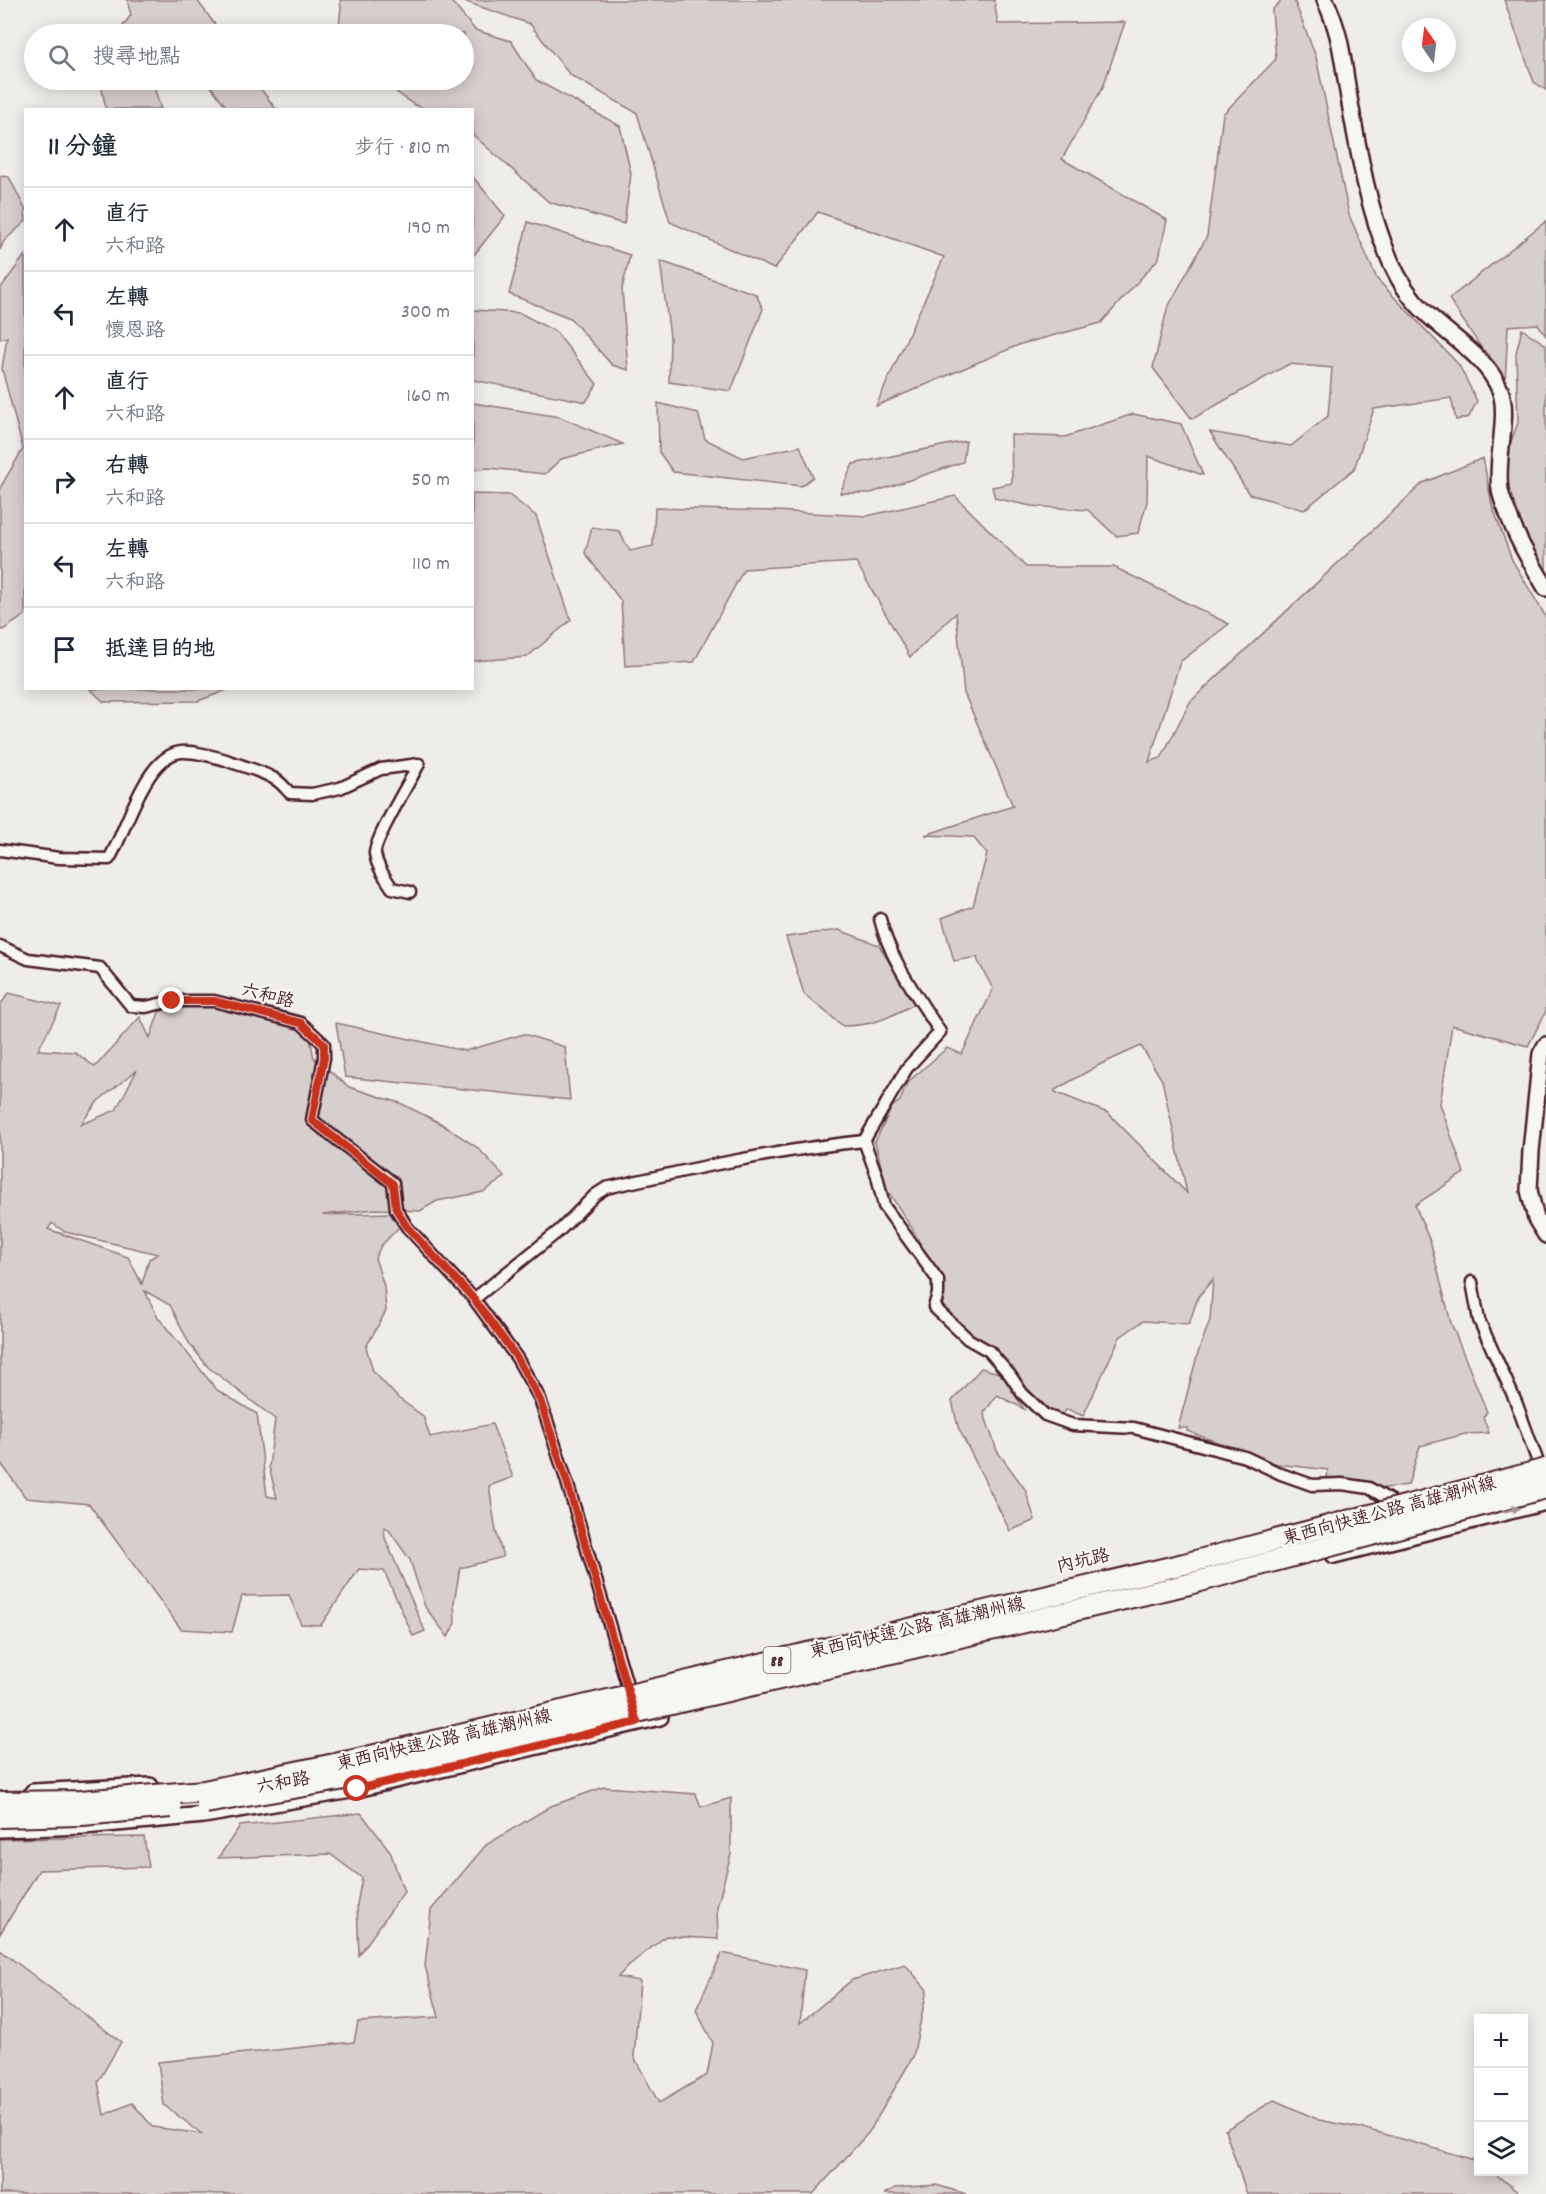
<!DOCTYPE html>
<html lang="zh-TW">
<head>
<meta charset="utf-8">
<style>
	:root { --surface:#fff; --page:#f6f6f7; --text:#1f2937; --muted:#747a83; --line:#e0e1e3 }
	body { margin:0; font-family:Dekko,"LXGW WenKai TC",sans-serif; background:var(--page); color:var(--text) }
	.controls { position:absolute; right:18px; bottom:18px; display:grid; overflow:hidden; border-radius:0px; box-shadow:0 3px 15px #0003 }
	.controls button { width:54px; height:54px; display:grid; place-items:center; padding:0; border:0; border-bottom:2px solid var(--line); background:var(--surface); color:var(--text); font:30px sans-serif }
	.compass { position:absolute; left:1402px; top:18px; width:54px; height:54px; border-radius:50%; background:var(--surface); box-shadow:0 3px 15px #0003; rotate:346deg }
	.stop { position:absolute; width:18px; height:18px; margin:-14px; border:4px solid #c8321e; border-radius:50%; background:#fff }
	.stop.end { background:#c8321e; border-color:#fff; box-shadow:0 2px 6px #0008 }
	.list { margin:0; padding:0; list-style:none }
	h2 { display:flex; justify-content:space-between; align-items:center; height:78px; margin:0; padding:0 24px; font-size:26px }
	h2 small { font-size:20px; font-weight:400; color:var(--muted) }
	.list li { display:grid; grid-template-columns:39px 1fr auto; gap:18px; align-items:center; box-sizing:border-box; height:84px; padding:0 24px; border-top:2px solid var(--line) }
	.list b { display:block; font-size:22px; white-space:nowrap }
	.list p { margin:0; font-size:20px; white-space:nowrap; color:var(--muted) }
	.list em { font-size:20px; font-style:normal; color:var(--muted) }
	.icon { flex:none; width:33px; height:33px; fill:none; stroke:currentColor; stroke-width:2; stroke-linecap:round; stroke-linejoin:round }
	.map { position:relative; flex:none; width:1546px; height:2194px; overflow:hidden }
	.search { position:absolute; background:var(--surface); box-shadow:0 3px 15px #0003; left:24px; top:24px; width:450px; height:66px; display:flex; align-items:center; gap:15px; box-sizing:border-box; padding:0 21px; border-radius:33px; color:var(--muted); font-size:22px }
	.panel { position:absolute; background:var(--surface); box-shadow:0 3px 15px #0003; left:24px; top:108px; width:450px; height:582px; border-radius:0px }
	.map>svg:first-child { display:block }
	.green { fill:#d7cfce; stroke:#90777c; stroke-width:1.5; fill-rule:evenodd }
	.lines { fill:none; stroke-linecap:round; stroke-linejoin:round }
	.street-casing { stroke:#4a1f2b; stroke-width:15 }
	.secondary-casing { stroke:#4a1f2b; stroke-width:20 }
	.street { stroke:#f6f6f2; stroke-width:10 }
	.secondary { stroke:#f6f6f2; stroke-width:15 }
	.highway-bridge-casing { stroke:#4a1f2b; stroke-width:24; stroke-linecap:butt }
	.highway-bridge { stroke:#f6f6f2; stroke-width:20 }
	.oneway { fill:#a99598 }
	.route { stroke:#c8321e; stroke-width:8 }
	.labels { text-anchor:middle; stroke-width:4.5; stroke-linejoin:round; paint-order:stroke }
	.shield { fill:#f6f6f2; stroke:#7e6067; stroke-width:1.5 }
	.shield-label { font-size:16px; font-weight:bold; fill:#4a1f2b }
	.street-label { font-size:18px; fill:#4a1f2b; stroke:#f6f6f2 }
</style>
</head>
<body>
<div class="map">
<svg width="1546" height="2194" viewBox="0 0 1546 2194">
	<rect width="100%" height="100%" fill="#efedea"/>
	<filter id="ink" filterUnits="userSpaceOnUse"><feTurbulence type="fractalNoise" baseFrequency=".0167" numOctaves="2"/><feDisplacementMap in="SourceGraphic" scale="12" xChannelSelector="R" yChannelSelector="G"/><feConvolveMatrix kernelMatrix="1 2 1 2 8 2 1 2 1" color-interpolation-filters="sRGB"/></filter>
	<g filter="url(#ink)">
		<g class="green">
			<polygon points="127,0 197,0 222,34 117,34 131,15"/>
			<polygon points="340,0 450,0 475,30 511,41 536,80 620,126 631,174 624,224 549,202 473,135 472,110 426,109 413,104 380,80 464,80 464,34 338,34 341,8"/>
			<polygon points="466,0 994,0 998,24 1125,22 1103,87 1062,159 1167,220 1159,258 1101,323 1021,344 876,406 944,257 818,212 774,269 670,222 637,113 570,75 530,24 466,2"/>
			<polygon points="1282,0 1294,0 1316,57 1349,215 1377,279 1459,365 1477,401 1469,417 1456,420 1451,398 1374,409 1354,469 1304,510 1249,494 1210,432 1291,446 1328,416 1332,368 1289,364 1192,419 1153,368 1167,309 1207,236 1223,114 1276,59 1272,10"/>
			<polygon points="1504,0 1546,0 1546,90 1534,82"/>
			<polygon points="100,80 168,80 155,90 161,109 106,109"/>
			<polygon points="206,80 254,80 276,109 228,109"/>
			<polygon points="0,176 9,177 25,209 26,221 4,241 0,250"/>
			<polygon points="473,177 505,216 473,256 472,256"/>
			<polygon points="1546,221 1546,336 1538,324 1508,326 1505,384 1449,299"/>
			<polygon points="528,222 630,255 622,289 628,370 612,365 570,318 509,294"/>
			<polygon points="25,255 25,615 3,630 0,629 0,488 23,449 2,369 7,337 0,339 0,289"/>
			<polygon points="660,261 756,294 763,309 731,391 669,382 670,337"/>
			<polygon points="473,310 520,313 556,332 597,384 586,402 473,380"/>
			<polygon points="1522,329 1546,345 1546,581 1508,502 1507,452 1518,423 1516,353"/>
			<polygon points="473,403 560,417 623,444 561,459 545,474 488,468 473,470"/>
			<polygon points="658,403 698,413 705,439 743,458 800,446 813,477 801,486 673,472 659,452"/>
			<polygon points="1133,414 1181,424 1203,475 1148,456 1147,502 1138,533 1116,536 1088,510 1031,506 995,498 992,487 1012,483 1011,435 1065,437"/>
			<polygon points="966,441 963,462 871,493 840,493 853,464"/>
			<path d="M 1483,458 L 1492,505 L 1512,560 L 1546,617 L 1546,1011 L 1528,1046 L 1452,1025 L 1440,1104 L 1464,1173 L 1415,1205 L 1431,1244 L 1451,1323 L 1487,1412 L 1483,1417 L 1489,1433 L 1465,1434 L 1420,1446 L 1408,1485 L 1385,1488 L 1327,1477 L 1328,1470 L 1277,1464 L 1187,1431 L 1188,1428 L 1178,1428 L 1197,1356 L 1210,1320 L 1213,1279 L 1198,1297 L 1189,1324 L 1143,1321 L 1120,1337 L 1083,1416 L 1067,1409 L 1060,1417 L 1032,1397 L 1009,1367 L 943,1310 L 943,1291 L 912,1228 L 887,1190 L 875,1142 L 892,1107 L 900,1101 L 908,1082 L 947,1048 L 962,1054 L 993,989 L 977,959 L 978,957 L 954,961 L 942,918 L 973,906 L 987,854 L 973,837 L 925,835 L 1013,806 L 964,693 L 956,613 L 910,657 L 856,562 L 744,569 L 694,662 L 625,666 L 621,601 L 585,553 L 592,527 L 619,531 L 630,551 L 653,546 L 655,508 L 775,511 L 867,516 L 955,496 L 1026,567 L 1114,567 L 1229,624 L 1180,662 L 1149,762 L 1161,758 L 1190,702 L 1423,483 ZM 1141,1046 L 1162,1080 L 1187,1193 L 1108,1113 L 1055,1092 L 1055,1090 L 1099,1065 Z"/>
			<polygon points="472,494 509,495 536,516 571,620 527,657 473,661"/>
			<polygon points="90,689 230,689 198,701 104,702"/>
			<path d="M 839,930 L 879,945 L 914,1004 C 889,1018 872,1026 843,1026 L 804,994 L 786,937 Z"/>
			<path d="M 9,993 L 61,1006 L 38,1050 L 75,1052 L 95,1067 L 140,1017 L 150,1038 L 159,1012 L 187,1000 L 294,1026 L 310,1038 L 314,1058 L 349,1087 L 400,1103 L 440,1123 L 478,1148 L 505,1177 L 483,1192 L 437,1201 L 420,1211 L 376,1209 L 322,1215 L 390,1213 L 399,1227 L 381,1246 L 375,1258 L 384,1286 L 386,1311 L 366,1347 L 373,1371 L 398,1398 L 423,1416 L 430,1437 L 492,1424 L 513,1477 L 489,1486 L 496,1531 L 503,1557 L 460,1568 L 454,1602 L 455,1623 L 448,1637 L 425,1607 L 410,1560 L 389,1530 L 384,1527 L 385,1538 L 425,1631 L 413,1636 L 384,1571 L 359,1569 L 321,1625 L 301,1624 L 289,1595 L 242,1596 L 232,1632 L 181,1629 L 89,1504 L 26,1498 L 0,1462 L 0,1005 ZM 137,1070 L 116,1110 L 80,1125 L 98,1101 ZM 52,1223 L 65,1232 L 158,1254 L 149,1259 L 142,1284 L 128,1257 L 48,1229 ZM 145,1291 L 170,1305 L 189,1343 L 208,1367 L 275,1419 L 269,1467 L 277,1498 L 267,1496 L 257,1414 L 217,1390 L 157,1316 Z"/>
			<polygon points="336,1023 465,1051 524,1034 565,1047 570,1100 345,1077"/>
			<polygon points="981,1368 1002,1374 1024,1409 997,1395 984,1413 997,1451 1025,1489 1035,1520 1010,1531 958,1427 952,1401"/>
			<polygon points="604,1787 696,1794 701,1807 731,1798 731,1854 717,1907 718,1939 666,1936 628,1966 618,1977 640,1981 634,2057 659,2103 707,2075 713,2043 696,2010 722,1953 805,1970 800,2023 852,1980 905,1964 927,1990 913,2057 869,2132 813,2194 0,2194 0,1950 121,2042 98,2082 104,2115 132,2103 153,2127 202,2134 164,2105 158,2062 354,2042 358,2022 439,2017 425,1966 431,1910 486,1845 551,1806"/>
			<polygon points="361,1813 390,1851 404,1892 359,1955 357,1904 362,1878 330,1854 218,1858 240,1826"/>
			<polygon points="144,1837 149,1867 39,1870 0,1934 0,1839"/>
			<polygon points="1274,2100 1319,2120 1370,2130 1478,2161 1478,2172 1493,2172 1520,2194 1247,2194 1225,2130"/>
			<polygon points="936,2185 966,2194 884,2194 895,2188"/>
		</g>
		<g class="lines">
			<defs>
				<g id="street">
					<path d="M 0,850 L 59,858 L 109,859 C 126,833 144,756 181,752 C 195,751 212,756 226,760 C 241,766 259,770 273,778 C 280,781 285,788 290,793 L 312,794 L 340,788 L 381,769 L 419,764 C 411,779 373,842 375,854 C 377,867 385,877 392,888 L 410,892"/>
					<polyline points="0,946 28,959 100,968 131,1006 146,1007 172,1001 214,1001 301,1023 324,1044 324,1058 312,1120 393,1183 396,1209 407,1227 474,1299 517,1358 540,1399 567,1482 631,1698"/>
					<polyline points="864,1141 877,1176 884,1206 938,1280 938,1294 934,1307 968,1339 989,1351 1010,1375 1022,1393 1045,1415 1073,1425 1134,1428 1245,1457 1281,1474 1312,1485 1342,1484 1369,1488 1391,1501"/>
					<path d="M 864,1141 L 907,1068 L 940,1032 C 918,997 890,960 880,919"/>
					<polyline points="1472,1282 1479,1320 1516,1402 1539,1465"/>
					<path d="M 474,1299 L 560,1230 L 595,1195 L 606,1188 C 691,1169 777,1150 864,1141"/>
				</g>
				<g id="secondary">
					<path d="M 1325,0 C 1341,34 1342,56 1348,92 C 1358,148 1367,207 1390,260 C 1398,279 1410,298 1425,312 C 1451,338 1486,356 1500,390 C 1510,415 1495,460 1500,490 C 1501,497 1504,504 1507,511 C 1517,540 1531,562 1546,588"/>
					<polyline points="1546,1045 1541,1054 1531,1151 1529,1190 1536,1219 1546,1235"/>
					<polyline points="1334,1555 1546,1502"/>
					<polyline points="33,1792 150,1786"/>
					<polyline points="0,1829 84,1826 204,1815 357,1789 660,1717"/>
				</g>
			</defs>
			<use href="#street" class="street-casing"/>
			<use href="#secondary" class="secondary-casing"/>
			<use href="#street" class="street"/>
			<use href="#secondary" class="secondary"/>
			<defs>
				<g id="highway-bridge">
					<polyline points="0,1802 80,1801 204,1791 354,1760 1184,1564 1546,1469"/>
					<polyline points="206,1803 357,1777 1189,1584 1546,1488"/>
					<polyline points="0,1817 82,1815 171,1807"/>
				</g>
			</defs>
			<use href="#highway-bridge" class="highway-bridge-casing"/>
			<use href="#highway-bridge" class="highway-bridge"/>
		</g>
		<defs><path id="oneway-solid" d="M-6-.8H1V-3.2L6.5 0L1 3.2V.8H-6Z" transform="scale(1.5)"/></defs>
		<use class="oneway" href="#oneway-solid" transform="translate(1511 1510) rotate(-14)"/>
	</g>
	<g class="lines" filter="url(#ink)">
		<polyline class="route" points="172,1001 214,1001 301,1023 324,1044 324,1058 312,1120 393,1184 396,1209 407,1227 474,1299 517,1358 540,1400 567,1482 637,1722 357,1789"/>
	</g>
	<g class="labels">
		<rect class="shield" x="763.5" y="1647" width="27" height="26" rx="4.5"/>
		<g class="shield-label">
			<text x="777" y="1666">88</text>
		</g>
		<g class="street-label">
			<text transform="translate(268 995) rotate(14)" y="6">六和路</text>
			<text transform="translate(1389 1510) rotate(-15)" y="6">東西向快速公路 高雄潮州線</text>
			<text transform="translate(1083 1560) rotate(-13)" y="6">內坑路</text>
			<text transform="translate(917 1627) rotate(-13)" y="6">東西向快速公路 高雄潮州線</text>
			<text transform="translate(444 1739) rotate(-13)" y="6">東西向快速公路 高雄潮州線</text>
			<text transform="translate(283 1782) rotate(-10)" y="6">六和路</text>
		</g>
	</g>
</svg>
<div class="controls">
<button>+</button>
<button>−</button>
<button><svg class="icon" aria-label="layers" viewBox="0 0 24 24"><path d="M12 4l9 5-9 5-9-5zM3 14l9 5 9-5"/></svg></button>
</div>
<svg class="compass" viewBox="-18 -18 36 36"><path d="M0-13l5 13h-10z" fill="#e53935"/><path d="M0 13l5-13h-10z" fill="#747a83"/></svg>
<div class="stop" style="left:357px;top:1789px"></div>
<div class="stop end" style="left:172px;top:1001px"></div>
<div class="search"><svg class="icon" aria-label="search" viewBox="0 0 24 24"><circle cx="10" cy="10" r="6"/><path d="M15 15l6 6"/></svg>搜尋地點</div>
<section class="panel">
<h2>11 分鐘<small>步行 · 810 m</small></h2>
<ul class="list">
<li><svg class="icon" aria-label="ahead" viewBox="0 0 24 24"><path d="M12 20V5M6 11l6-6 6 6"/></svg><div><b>直行</b><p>六和路</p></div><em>190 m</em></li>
<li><svg class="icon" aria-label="left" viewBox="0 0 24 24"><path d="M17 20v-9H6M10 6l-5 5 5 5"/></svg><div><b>左轉</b><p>懷恩路</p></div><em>300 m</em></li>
<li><svg class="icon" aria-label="ahead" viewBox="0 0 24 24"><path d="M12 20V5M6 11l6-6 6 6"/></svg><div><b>直行</b><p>六和路</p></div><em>160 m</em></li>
<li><svg class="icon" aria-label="right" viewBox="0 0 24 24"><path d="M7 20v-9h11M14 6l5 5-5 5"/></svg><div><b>右轉</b><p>六和路</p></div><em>50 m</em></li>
<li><svg class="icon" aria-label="left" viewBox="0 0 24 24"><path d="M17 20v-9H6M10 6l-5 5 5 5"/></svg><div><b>左轉</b><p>六和路</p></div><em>110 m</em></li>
<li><svg class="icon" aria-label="arrive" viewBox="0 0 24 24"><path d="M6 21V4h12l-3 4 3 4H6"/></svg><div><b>抵達目的地</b></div></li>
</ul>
</section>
</div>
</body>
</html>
